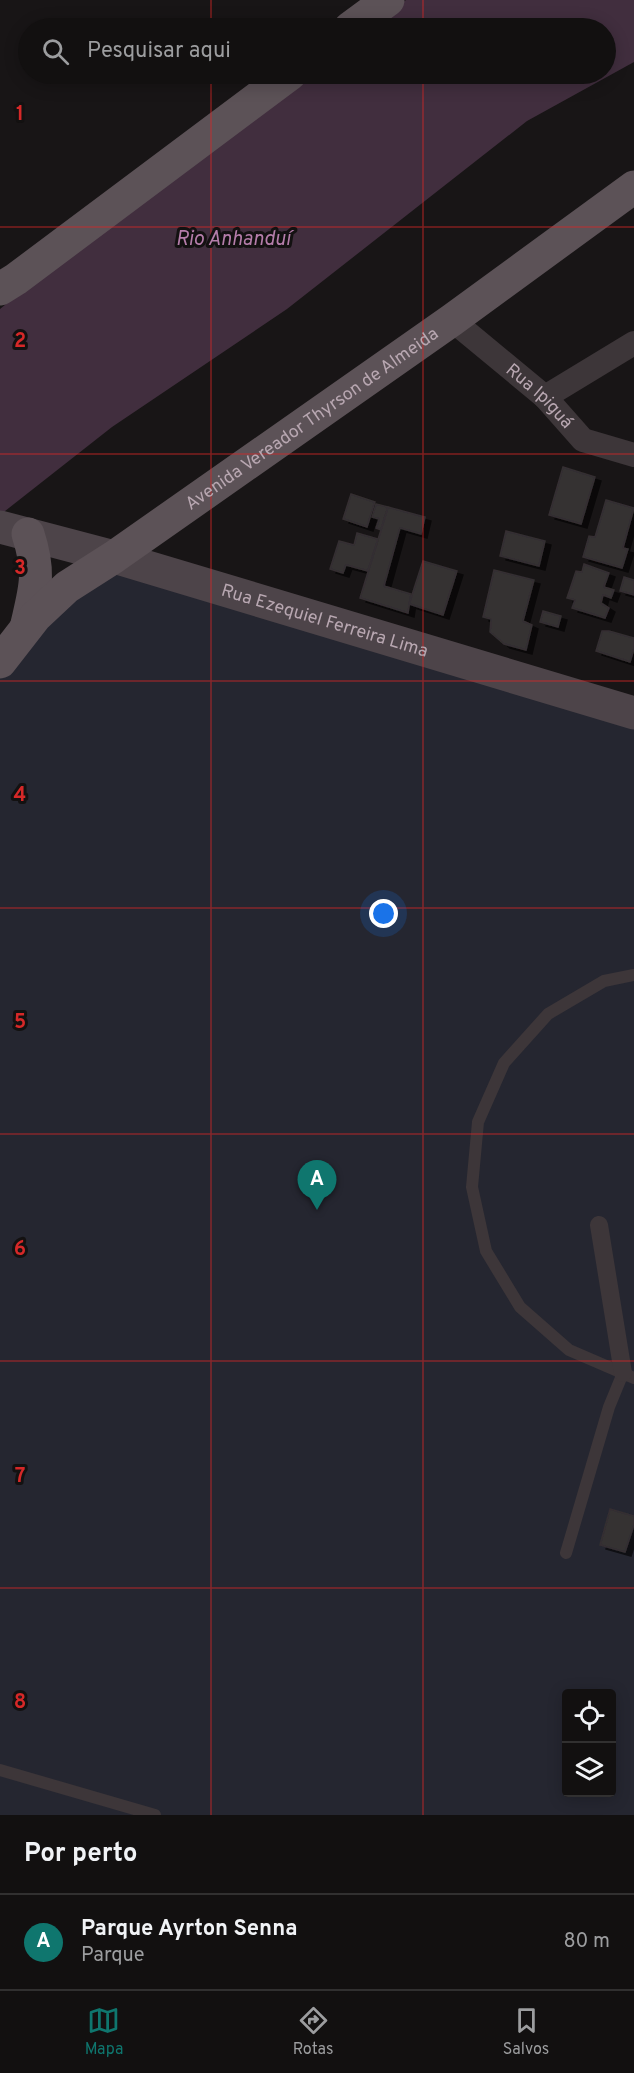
<!DOCTYPE html>
<html lang="pt">
<head>
<meta charset="utf-8">
<style>
	:root { --surface:#121010; --page:#1b1919; --text:#f1f3f6; --muted:#9c9d9f; --line:#313030; --accent:#0f766e }
	body { margin:0; font-family:Overpass,sans-serif; background:var(--page); color:var(--text) }
	.controls { position:absolute; right:18px; bottom:18px; display:grid; overflow:hidden; border-radius:6px; box-shadow:0 3px 15px #0003 }
	.controls button { width:54px; height:54px; display:grid; place-items:center; padding:0; border:0; border-bottom:2px solid var(--line); background:var(--surface); color:var(--text); font:30px sans-serif }
	.you { position:absolute; left:384px; top:914px; width:21px; height:21px; margin:-15px; border:4px solid #fff; border-radius:50%; background:#1a73e8; box-shadow:0 0 0 9px #1a73e833 }
	.badge { display:grid; place-items:center; width:39px; height:39px; border-radius:50%; background:var(--accent); color:#fff; font-size:20px; font-weight:700 }
	.pin { position:absolute; translate:-50% -50px; filter:drop-shadow(0 2px 3px #0008) }
	.pin::after { content:''; position:absolute; top:32px; width:21px; height:18px; background:inherit; clip-path:polygon(0 0,100% 0,50% 100%) }
	.list { margin:0; padding:0; list-style:none }
	h2 { display:flex; justify-content:space-between; align-items:center; height:78px; margin:0; padding:0 24px; font-size:26px }
	h2 small { font-size:20px; font-weight:400; color:var(--muted) }
	.list li { display:grid; grid-template-columns:39px 1fr auto; gap:18px; align-items:center; box-sizing:border-box; height:96px; padding:0 24px; border-top:2px solid var(--line) }
	.list b { display:block; font-size:22px; white-space:nowrap }
	.list p { margin:0; font-size:20px; white-space:nowrap; color:var(--muted) }
	.list em { font-size:20px; font-style:normal; color:var(--muted) }
	.icon { flex:none; width:33px; height:33px; fill:none; stroke:currentColor; stroke-width:2; stroke-linecap:round; stroke-linejoin:round }
	.map { position:relative; flex:none; width:634px; height:1815px; overflow:hidden }
	.search { position:absolute; background:var(--surface); box-shadow:0 3px 15px #0003; left:18px; right:18px; top:18px; height:66px; display:flex; align-items:center; gap:15px; box-sizing:border-box; padding:0 21px; border-radius:33px; color:var(--muted); font-size:22px }
	.sheet { height:174px; background:var(--surface) }
	nav { display:flex; justify-content:space-around; align-items:center; box-sizing:border-box; height:84px; border-top:2px solid var(--line); background:var(--surface); font-size:16px; color:var(--muted) }
	nav a { display:grid; justify-items:center; gap:3px }
	nav .on { color:var(--accent) }
	.map>svg:first-child { display:block }
	.green { fill:#252630; fill-rule:evenodd }
	.water { fill:#412e3e }
	.building { fill:#343031; stroke:#342f31; stroke-width:1.5; filter:url(#shadow) }
	.lines { fill:none; stroke-linecap:round; stroke-linejoin:round }
	.service { stroke:#3d3639; stroke-width:12 }
	.pedestrian { stroke:#3d3639; stroke-width:18 }
	.minor { stroke:#3d3639; stroke-width:24 }
	.secondary { stroke:#4d4449; stroke-width:33 }
	.primary { stroke:#5c5257; stroke-width:33 }
	.grid { fill:none; stroke:#d62828; stroke-width:1.5; stroke-opacity:0.55 }
	.labels { text-anchor:middle; stroke-width:6; stroke-linejoin:round; paint-order:stroke }
	.street-label { font-size:18px; fill:#b8a7b1; stroke:#131111 }
	.water-label { font-size:20px; font-style:italic; fill:#b57daa; stroke:#131111 }
	.grid-label { font-size:20px; text-anchor:middle; font-weight:bold; fill:#d62828; stroke:#131111; stroke-width:6; stroke-linejoin:round; paint-order:stroke }
</style>
</head>
<body>
<div class="map">
<svg width="634" height="1815" viewBox="0 0 634 1815">
	<defs>
		<filter id="shadow"><feDropShadow dx="6" dy="4" stdDeviation="0" flood-color="#0009"/></filter>
	</defs>
	<rect width="100%" height="100%" fill="#181516"/>
	<path class="green" d="M 119,568 L 634,726 L 634,1815 L 0,1815 L 0,673 L 41,624 ZM 566,1694 L 612,1694 L 612,1792 L 566,1792 Z"/>
	<polygon class="water" points="406,0 634,0 634,62 527,121 287,309 112,427 0,515 0,309 117,214 308,74 606,74 606,28 368,28"/>
	<g class="building">
		<polygon points="563,467 595,477 581,524 549,515"/>
		<polygon points="351,494 375,502 367,527 343,519"/>
		<polygon points="606,500 634,508 623,548 628,549 622,568 583,557 589,536 595,537"/>
		<polygon points="376,504 388,507 381,530 376,528 379,519 372,517"/>
		<polygon points="388,507 425,517 421,534 400,528 384,586 411,594 408,613 360,598"/>
		<polygon points="506,531 545,541 539,566 500,556"/>
		<polygon points="357,533 378,539 368,571 346,565 343,573 330,569 339,541 354,545"/>
		<polygon points="423,561 457,571 443,615 409,604"/>
		<polygon points="584,564 609,573 604,587 614,590 611,598 603,595 601,603 609,608 605,618 572,608 575,600 567,598 576,571 582,572"/>
		<polygon points="494,570 534,580 523,621 532,625 526,650 504,644 490,632 491,619 483,617"/>
		<polygon points="624,577 634,580 634,595 620,591"/>
		<polygon points="543,611 561,616 558,627 540,622"/>
		<polygon points="602,631 609,631 634,638 634,649 630,662 596,651"/>
		<polygon points="610,1509 634,1516 634,1525 625,1552 600,1545"/>
	</g>
	<g class="lines">
		<g class="service">
			<polyline points="634,975 604,981 548,1014 504,1063 478,1122 472,1187 486,1251 520,1307 569,1350 634,1378"/>
			<polyline points="566,1553 609,1407 623,1373"/>
			<polyline points="0,1770 155,1815"/>
		</g>
		<polyline class="pedestrian" points="599,1225 623,1373"/>
		<g class="minor">
			<path id="s1" d="M 452,320 L 545,397 L 583,440 L 634,455"/>
			<polyline points="545,397 634,343"/>
		</g>
		<path class="secondary" id="s2" d="M 0,527 L 114,557 L 634,713"/>
		<g class="primary">
			<polyline points="350,28 388,0"/>
			<polyline points="0,289 16,279 290,74"/>
			<path d="M 26,628 C 35,589 41,574 28,534"/>
			<path id="s3" d="M 0,662 L 35,617 L 67,587 L 114,557 L 452,320 L 634,187"/>
		</g>
	</g>
	<path class="grid" d="M 211,0 L 211,28M 423,0 L 423,28M 211,74 L 211,1815M 423,74 L 423,1815M 0,227 L 634,227M 0,454 L 634,454M 0,681 L 634,681M 0,908 L 634,908M 0,1134 L 634,1134M 0,1361 L 634,1361M 0,1588 L 634,1588"/>
	<g class="labels">
		<g class="street-label">
			<text dy="6" stroke="none"><textPath href="#s1" startOffset="116">Rua Ipiguá</textPath></text>
			<text dy="6" stroke="none"><textPath href="#s3" startOffset="398">Avenida Vereador Thyrson de Almeida</textPath></text>
			<text dy="6" stroke="none"><textPath href="#s2" startOffset="338">Rua Ezequiel Ferreira Lima</textPath></text>
		</g>
		<g class="water-label">
			<text x="233" y="245">Rio Anhanduí</text>
		</g>
	</g>
	<g class="grid-label">
		<text x="20" y="120">1</text>
		<text x="20" y="347">2</text>
		<text x="20" y="574">3</text>
		<text x="20" y="801">4</text>
		<text x="20" y="1028">5</text>
		<text x="20" y="1255">6</text>
		<text x="20" y="1482">7</text>
		<text x="20" y="1708">8</text>
	</g>
</svg>
<div class="controls">
<button><svg class="icon" aria-label="locate" viewBox="0 0 24 24"><circle cx="12" cy="12" r="6"/><path d="M12 2v4M12 18v4M2 12h4M18 12h4"/></svg></button>
<button><svg class="icon" aria-label="layers" viewBox="0 0 24 24"><path d="M12 4l9 5-9 5-9-5zM3 14l9 5 9-5"/></svg></button>
</div>
<div class="you"></div>
<div class="pin badge" style="left:317px;top:1210px">A</div>
<div class="search"><svg class="icon" aria-label="search" viewBox="0 0 24 24"><circle cx="10" cy="10" r="6"/><path d="M15 15l6 6"/></svg>Pesquisar aqui</div>
</div>
<section class="sheet">
<h2>Por perto<small></small></h2>
<ul class="list">
<li><span class="badge">A</span><div><b>Parque Ayrton Senna</b><p>Parque</p></div><em>80 m</em></li>
</ul>
</section>
<nav>
<a class="on"><svg class="icon" aria-label="map" viewBox="0 0 24 24"><path d="M3 6l6-2 6 2 6-2v14l-6 2-6-2-6 2zM9 4v14M15 6v14"/></svg>Mapa</a>
<a><svg class="icon" aria-label="directions" viewBox="0 0 24 24"><path d="M12 3l9 9-9 9-9-9zM9 14v-3h6M13 9l2 2-2 2"/></svg>Rotas</a>
<a><svg class="icon" aria-label="saved" viewBox="0 0 24 24"><path d="M7 4h10v16l-5-4-5 4z"/></svg>Salvos</a>
</nav>
</body>
</html>
